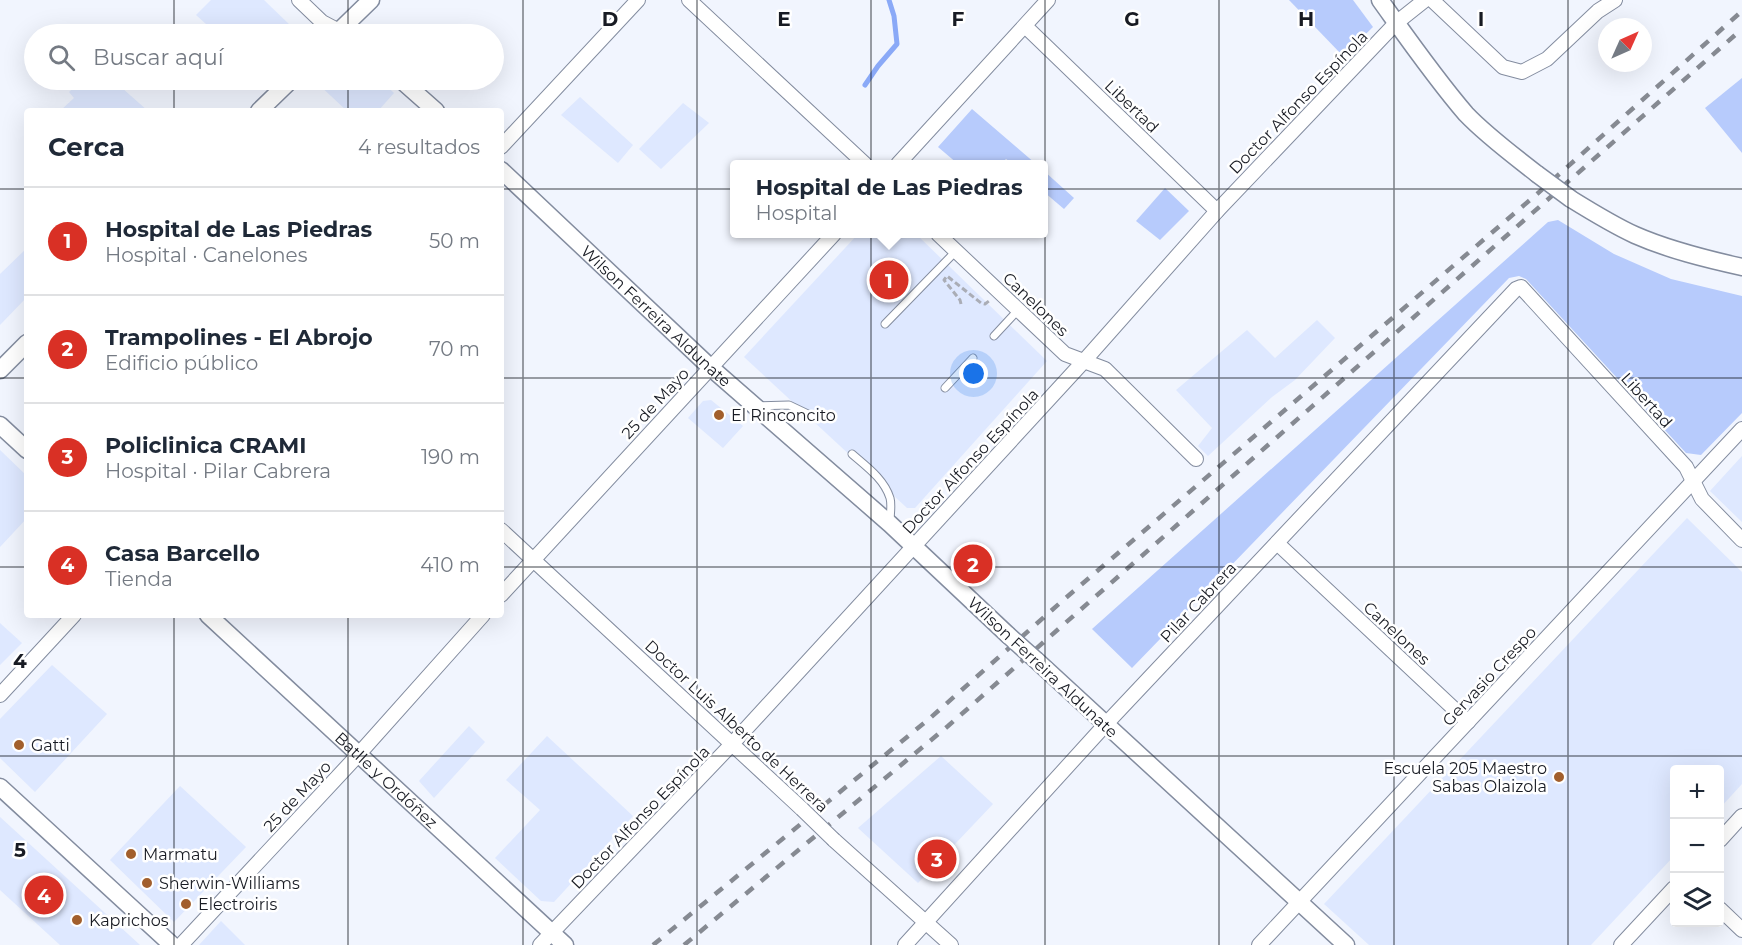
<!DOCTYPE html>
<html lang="es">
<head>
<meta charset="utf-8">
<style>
	:root { --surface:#fff; --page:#f6f6f7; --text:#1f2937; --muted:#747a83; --line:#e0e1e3; --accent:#d93025 }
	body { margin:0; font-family:Montserrat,sans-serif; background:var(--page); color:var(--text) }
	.controls { position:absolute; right:18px; bottom:18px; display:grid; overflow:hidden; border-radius:6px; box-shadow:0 6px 24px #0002 }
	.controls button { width:54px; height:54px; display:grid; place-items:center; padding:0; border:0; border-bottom:2px solid var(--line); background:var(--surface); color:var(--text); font:30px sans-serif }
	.compass { position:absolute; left:1598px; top:18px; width:54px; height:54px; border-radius:50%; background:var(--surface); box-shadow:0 6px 24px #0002; rotate:45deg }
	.you { position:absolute; left:974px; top:374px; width:21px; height:21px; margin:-15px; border:4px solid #fff; border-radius:50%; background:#1a73e8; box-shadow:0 0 0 9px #1a73e833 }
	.badge { display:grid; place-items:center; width:39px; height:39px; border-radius:50%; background:var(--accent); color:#fff; font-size:20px; font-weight:700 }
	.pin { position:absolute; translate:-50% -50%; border:3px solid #fff; box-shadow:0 2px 6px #0006 }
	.popup { position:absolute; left:730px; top:160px; width:318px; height:78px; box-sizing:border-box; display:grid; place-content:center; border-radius:6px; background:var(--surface); filter:drop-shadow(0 2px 4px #0005); font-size:20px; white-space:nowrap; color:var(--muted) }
	.popup b { font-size:22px; color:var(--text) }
	.popup::after { content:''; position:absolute; left:50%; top:100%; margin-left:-12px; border:12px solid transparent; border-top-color:var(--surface) }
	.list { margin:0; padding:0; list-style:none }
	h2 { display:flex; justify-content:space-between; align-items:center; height:78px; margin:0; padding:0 24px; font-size:26px }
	h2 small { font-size:20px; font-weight:400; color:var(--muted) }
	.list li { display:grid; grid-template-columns:39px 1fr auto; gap:18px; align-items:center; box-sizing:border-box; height:108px; padding:0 24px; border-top:2px solid var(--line) }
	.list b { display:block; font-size:22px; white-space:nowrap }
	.list p { margin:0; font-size:20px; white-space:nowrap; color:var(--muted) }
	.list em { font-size:20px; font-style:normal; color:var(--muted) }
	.icon { flex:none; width:33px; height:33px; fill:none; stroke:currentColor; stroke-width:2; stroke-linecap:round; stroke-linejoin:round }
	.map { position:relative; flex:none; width:1742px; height:945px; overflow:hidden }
	.search { position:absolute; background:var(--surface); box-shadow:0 6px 24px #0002; left:24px; top:24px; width:480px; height:66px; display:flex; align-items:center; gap:15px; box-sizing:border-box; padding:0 21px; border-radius:33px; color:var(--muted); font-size:22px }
	.panel { position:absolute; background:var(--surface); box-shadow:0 6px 24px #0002; left:24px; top:108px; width:480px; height:510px; border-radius:6px }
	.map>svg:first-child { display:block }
	.built { fill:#dee8ff }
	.green { fill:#b7cbfc }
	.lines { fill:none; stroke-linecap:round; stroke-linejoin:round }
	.stream { stroke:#8aa9f7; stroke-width:5 }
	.service-casing { stroke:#838c9f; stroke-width:9 }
	.minor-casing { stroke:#838c9f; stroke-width:16 }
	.tertiary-casing { stroke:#838c9f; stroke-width:19 }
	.path { stroke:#aaadb6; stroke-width:3; stroke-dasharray:6 3; stroke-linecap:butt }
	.service { stroke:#fff; stroke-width:7 }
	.minor { stroke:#fff; stroke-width:14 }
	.tertiary { stroke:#fff; stroke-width:16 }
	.rail { stroke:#868a92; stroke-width:4.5; stroke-dasharray:10 10; stroke-linecap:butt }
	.minor-bridge-casing { stroke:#838c9f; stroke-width:16; stroke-linecap:butt }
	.tertiary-bridge-casing { stroke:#838c9f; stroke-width:19; stroke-linecap:butt }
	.minor-bridge { stroke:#fff; stroke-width:14 }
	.tertiary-bridge { stroke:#fff; stroke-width:16 }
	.grid { fill:none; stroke:#181b23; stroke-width:1.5; stroke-opacity:0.55 }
	.poi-dot { fill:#a25f2d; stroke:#fff; stroke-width:2 }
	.labels { text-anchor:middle; stroke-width:5; stroke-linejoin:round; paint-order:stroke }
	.street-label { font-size:16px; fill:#181b23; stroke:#fff }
	.poi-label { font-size:16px; fill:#181b23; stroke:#fff; text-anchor:start }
	.grid-label { font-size:20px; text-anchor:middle; font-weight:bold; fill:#181b23; stroke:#fff; stroke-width:5; stroke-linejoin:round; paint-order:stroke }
</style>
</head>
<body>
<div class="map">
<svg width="1742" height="945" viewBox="0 0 1742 945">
	<rect width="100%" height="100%" fill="#f1f5fe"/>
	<g class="built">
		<polygon points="211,0 264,0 292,27 296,34 217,34 196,15"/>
		<polygon points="82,80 113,80 148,111 60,111 74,98 69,92"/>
		<polygon points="319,80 380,80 394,93 378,111 347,111 316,82"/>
		<polygon points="580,97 633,145 618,163 561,115"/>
		<polygon points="683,103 709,123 661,169 639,149"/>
		<polygon points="858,234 916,234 1047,361 915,508 907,508 744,357"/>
		<polygon points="27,248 27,297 0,325 0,274"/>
		<polygon points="1317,320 1335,338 1295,380 1272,397 1208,456 1198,446 1212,428 1176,390 1247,330 1275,358"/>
		<polygon points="711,400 743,426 723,448 688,418 703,401"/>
		<polygon points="0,450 27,476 27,518 0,547"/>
		<polygon points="1742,456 1742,522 1710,491"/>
		<polygon points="1687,518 1742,572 1742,784 1720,808 1720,770 1674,770 1674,856 1591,945 1369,945 1324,904"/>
		<polygon points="0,623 22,643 0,665"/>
		<polygon points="52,665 107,714 35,792 0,758 0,719"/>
		<polygon points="469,726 485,742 434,798 419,781"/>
		<polygon points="547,736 633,816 554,902 541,901 495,858 540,810 506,780"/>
		<polygon points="941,756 993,804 918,883 858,828"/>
		<polygon points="180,786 246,847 174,922 110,860"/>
		<polygon points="0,817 140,945 60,945 0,890"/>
		<polygon points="221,921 245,945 199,945"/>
	</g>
	<g class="green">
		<polygon points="1289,0 1353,0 1373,27 1343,56"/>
		<polygon points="1742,78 1742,153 1705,108"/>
		<polygon points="972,109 1036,164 1013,164 1006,159 1001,164 958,164 938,147"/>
		<polygon points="1044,171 1074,198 1064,209 1044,192"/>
		<polygon points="1165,188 1189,211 1160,240 1136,221"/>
		<polygon points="1558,220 1614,254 1671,279 1742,296 1742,413 1701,455 1686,453 1526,279 1519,276 1509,278 1132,668 1092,629 1548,222"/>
	</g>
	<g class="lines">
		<polyline class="stream" points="865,85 878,66 897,44 894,16 889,0"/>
		<defs>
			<g id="service">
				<polyline points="885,324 956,251"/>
				<polyline points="994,336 1018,310"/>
				<polyline points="945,388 973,358"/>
				<polyline points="758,406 789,405 810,415"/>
				<path d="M 852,454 C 867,467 884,479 890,498 C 892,505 890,514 890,522"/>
			</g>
			<g id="minor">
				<polyline points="299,0 322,22 339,31"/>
				<polyline points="689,0 865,164"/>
				<polyline points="1432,0 1503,67 1522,72 1547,59 1598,11 1615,0"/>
				<polyline points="1025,26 1217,211"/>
				<polyline points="501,147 638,0"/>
				<polyline points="898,164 1048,0"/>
				<polyline points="938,234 1065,354 1105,369 1196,459"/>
				<polyline points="501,530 802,809"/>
				<polyline points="1277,543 1468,722"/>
				<polyline points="501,595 834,234"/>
				<polyline points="0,695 74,615"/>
				<polyline points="834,840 951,945"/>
				<polyline points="1720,840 1742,816"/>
				<polyline points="1720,909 1742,930"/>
				<polyline points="181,945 358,755 483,615"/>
				<polyline points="540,945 732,744 1084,361 1217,211 1396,23 1425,0"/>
				<polyline points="905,945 1105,725 1516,289 1521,287 1686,467 1702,499 1742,540"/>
				<polyline points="1259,945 1742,429"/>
				<polyline points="1621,945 1674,888"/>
			</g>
			<g id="tertiary">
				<path d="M 1380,0 C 1408,39 1435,78 1466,114 C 1487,136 1513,155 1537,174"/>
				<polyline points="336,34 371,0"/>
				<polyline points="401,80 436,111"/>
				<polyline points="259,111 291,80"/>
				<path id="s1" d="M 501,170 L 710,367 L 890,524 L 1008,635"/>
				<path d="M 1571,199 C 1592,212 1613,225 1635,235 C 1669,250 1706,259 1742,267"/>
				<polyline points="0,370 27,343"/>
				<polyline points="0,425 27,450"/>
				<path id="s2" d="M 208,615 L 565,945"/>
				<polyline points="1036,660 1346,945"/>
				<polyline points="0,787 172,945"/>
			</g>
		</defs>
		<use href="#service" class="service-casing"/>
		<use href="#minor" class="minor-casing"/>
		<use href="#tertiary" class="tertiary-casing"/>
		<polyline class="path" points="961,304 960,300 944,280 947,276 981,303 985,304 989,301"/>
		<use href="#service" class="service"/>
		<use href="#minor" class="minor"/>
		<use href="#tertiary" class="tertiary"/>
		<g class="rail">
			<polyline points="653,945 929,719 1061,602 1537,194 1742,11"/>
			<polyline points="684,945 948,726 1742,29"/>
		</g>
		<defs>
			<polyline id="minor-bridge" points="802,809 834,840"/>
			<g id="tertiary-bridge">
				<polyline points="1537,174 1571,199"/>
				<polyline points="1008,635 1036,660"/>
			</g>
		</defs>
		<use href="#minor-bridge" class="minor-bridge-casing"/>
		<use href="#tertiary-bridge" class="tertiary-bridge-casing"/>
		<use href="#minor-bridge" class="minor-bridge"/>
		<use href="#tertiary-bridge" class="tertiary-bridge"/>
	</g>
	<path class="grid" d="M 174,0 L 174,34M 348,0 L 348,34M 523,0 L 523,945M 697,0 L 697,945M 871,0 L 871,945M 1045,0 L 1045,945M 1219,0 L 1219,945M 1394,0 L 1394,945M 1568,0 L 1568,945M 174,80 L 174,111M 348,80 L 348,111M 0,189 L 27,189M 501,189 L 1742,189M 0,378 L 27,378M 501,378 L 1742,378M 0,567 L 27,567M 501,567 L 1742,567M 174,615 L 174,945M 348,615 L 348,945M 0,756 L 1742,756"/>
	<g class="poi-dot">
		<circle cx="719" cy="415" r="6"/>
		<circle cx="19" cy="745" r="6"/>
		<circle cx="1559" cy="777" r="6"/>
		<circle cx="131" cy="854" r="6"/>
		<circle cx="147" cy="883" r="6"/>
		<circle cx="186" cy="904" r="6"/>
		<circle cx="77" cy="920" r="6"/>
	</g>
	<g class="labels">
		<g class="street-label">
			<text transform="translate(1298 102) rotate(-46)" y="6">Doctor Alfonso Espínola</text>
			<text transform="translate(1132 106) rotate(44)" y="6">Libertad</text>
			<text transform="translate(1036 304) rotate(44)" y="6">Canelones</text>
			<text dy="6" stroke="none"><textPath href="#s1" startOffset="213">Wilson Ferreira Aldunate</textPath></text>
			<text transform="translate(1647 400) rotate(48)" y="6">Libertad</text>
			<text transform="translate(655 403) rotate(-47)" y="6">25 de Mayo</text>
			<text transform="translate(970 461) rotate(-47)" y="6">Doctor Alfonso Espínola</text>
			<text transform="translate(1198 602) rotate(-47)" y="6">Pilar Cabrera</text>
			<text transform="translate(1397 633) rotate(43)" y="6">Canelones</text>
			<text transform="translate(1043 667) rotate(43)" y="6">Wilson Ferreira Aldunate</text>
			<text transform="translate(1489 676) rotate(-47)" y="6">Gervasio Crespo</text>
			<text transform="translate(737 726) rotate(43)" y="6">Doctor Luis Alberto de Herrera</text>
			<text dy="6" stroke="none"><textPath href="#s2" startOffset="243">Batlle y Ordóñez</textPath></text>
			<text transform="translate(297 796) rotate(-47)" y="6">25 de Mayo</text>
			<text transform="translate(640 817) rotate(-46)" y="6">Doctor Alfonso Espínola</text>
		</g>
		<g class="poi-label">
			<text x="731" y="421">El Rinconcito</text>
			<text x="31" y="751">Gatti</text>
			<text x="1547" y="774" text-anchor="end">Escuela 205 Maestro<tspan x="1547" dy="18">Sabas Olaizola</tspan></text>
			<text x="143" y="860">Marmatu</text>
			<text x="159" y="889">Sherwin-Williams</text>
			<text x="198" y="910">Electroiris</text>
			<text x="89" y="926">Kaprichos</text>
		</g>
	</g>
	<g class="grid-label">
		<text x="610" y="26">D</text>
		<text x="784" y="26">E</text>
		<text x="958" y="26">F</text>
		<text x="1132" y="26">G</text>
		<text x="1306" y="26">H</text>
		<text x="1481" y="26">I</text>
		<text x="20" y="668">4</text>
		<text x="20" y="857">5</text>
	</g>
</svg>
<div class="controls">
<button>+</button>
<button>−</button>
<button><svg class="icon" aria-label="layers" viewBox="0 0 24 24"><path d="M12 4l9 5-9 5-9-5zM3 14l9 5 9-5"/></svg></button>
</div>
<svg class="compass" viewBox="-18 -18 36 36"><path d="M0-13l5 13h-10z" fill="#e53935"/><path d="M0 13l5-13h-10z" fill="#747a83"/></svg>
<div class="you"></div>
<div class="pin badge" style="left:889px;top:280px">1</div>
<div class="popup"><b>Hospital de Las Piedras</b>Hospital</div>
<div class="pin badge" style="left:973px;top:564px">2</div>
<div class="pin badge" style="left:937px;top:859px">3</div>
<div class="pin badge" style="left:44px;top:895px">4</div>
<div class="search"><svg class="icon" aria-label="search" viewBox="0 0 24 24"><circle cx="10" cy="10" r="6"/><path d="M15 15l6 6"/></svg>Buscar aquí</div>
<section class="panel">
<h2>Cerca<small>4 resultados</small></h2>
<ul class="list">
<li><span class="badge">1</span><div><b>Hospital de Las Piedras</b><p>Hospital · Canelones</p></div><em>50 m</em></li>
<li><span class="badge">2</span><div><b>Trampolines - El Abrojo</b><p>Edificio público</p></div><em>70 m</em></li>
<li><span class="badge">3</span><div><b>Policlinica CRAMI</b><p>Hospital · Pilar Cabrera</p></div><em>190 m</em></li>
<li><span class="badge">4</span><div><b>Casa Barcello</b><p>Tienda</p></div><em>410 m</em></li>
</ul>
</section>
</div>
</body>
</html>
